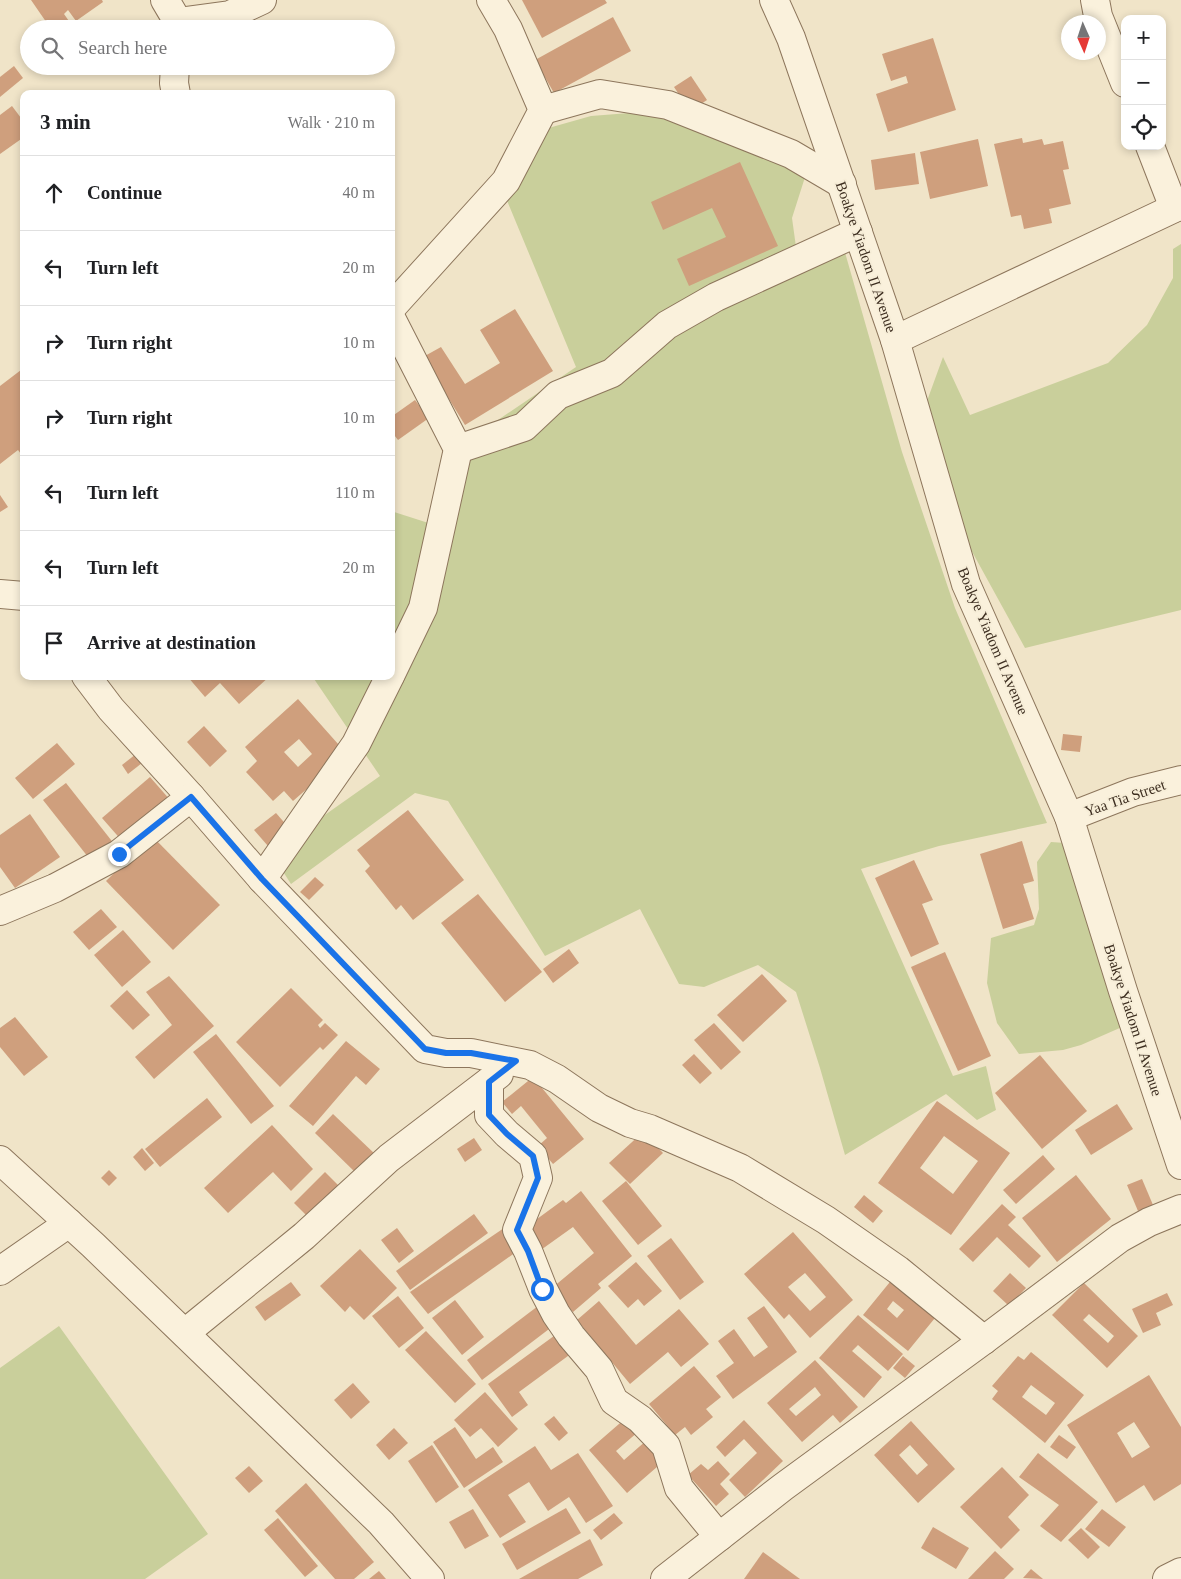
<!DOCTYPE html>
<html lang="en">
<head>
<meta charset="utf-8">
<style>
	:root { --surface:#fff; --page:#f2f2f2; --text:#202124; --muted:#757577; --line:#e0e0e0 }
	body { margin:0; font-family:Georgia,serif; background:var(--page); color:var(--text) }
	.controls { position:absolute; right:15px; top:15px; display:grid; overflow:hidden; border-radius:10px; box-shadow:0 2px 8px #0003 }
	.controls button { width:45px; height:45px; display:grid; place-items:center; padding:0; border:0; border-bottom:1px solid var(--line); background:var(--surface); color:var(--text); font:25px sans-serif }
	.compass { position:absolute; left:1061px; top:15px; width:45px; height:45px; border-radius:50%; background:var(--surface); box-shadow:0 2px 8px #0003; rotate:177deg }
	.stop { position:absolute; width:15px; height:15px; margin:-11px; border:4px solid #1a73e8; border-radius:50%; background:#fff }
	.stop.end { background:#1a73e8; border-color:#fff; box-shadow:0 1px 5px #0008 }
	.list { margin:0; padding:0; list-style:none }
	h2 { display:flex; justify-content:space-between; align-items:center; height:65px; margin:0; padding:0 20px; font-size:21px }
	h2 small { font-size:16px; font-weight:400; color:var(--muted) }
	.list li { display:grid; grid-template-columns:32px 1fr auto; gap:15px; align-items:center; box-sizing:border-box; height:75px; padding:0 20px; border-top:1px solid var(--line) }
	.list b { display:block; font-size:19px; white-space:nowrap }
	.list em { font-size:16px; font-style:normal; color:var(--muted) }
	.icon { flex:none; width:28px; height:28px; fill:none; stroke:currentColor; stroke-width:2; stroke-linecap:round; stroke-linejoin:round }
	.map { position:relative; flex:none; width:1181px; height:1579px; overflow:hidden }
	.search { position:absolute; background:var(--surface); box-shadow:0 2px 8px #0003; left:20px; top:20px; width:375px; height:55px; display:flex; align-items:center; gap:12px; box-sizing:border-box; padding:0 18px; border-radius:28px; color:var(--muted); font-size:19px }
	.panel { position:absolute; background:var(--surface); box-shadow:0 2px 8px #0003; left:20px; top:90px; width:375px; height:590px; border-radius:10px }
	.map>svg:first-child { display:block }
	.green { fill:#c9cf9b }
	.building { fill:#cf9f7d; fill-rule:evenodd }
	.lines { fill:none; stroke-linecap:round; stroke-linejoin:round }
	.minor-casing { stroke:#8d765c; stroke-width:30 }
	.minor { stroke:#faf1dc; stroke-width:28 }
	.route { stroke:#1a73e8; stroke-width:6 }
	.labels { text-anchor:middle; stroke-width:4; stroke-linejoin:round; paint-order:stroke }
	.street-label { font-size:15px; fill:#3d2e20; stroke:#f7eed8 }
</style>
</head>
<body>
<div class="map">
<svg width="1181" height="1579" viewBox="0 0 1181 1579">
	<rect width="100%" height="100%" fill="#f0e4c8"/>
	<g class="green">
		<polygon points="655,111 806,174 792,218 796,247 844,249 902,452 955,608 1047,823 939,846 861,869 953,1076 986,1066 996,1110 977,1120 946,1094 845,1155 820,1068 796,992 758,965 704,987 679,984 640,909 545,956 448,801 415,793 291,884 271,853 380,776 312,676 391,676 391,511 444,528 467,441 576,367 496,174 545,129 591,116"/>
		<polygon points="1181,244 1181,610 1025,648 964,537 927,401 943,357 970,415 1108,363 1147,325 1173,278 1173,249"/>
		<polygon points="1051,842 1065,843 1122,1027 1081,1045 1063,1050 1019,1054 997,1023 987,983 991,938 1034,925 1039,909 1037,862"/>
		<polygon points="59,1326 208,1534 145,1579 0,1579 0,1368"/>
	</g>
	<g class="building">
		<polygon points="31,0 102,0 103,2 76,21 68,10 64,14 71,24 65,29 51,29"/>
		<polygon points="522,0 605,0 607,3 542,38"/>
		<polygon points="613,17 631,51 554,93 535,60"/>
		<polygon points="933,38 956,110 888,132 876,94 908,83 906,76 891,81 882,54"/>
		<polygon points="14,66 23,78 0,97 0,77"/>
		<polygon points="691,76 707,100 690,111 674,87"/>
		<polygon points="12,106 24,122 24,137 0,154 0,115"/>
		<polygon points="1022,138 1023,143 1042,139 1044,145 1063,141 1069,169 1063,170 1071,204 1049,209 1052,223 1024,229 1021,215 1011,217 994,144"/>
		<polygon points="978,139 988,186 930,199 920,152"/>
		<polygon points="915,153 919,184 875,190 871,160"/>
		<polygon points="740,162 778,246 689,286 677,259 726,237 712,208 663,230 651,202"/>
		<polygon points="515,309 553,371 465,425 423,357 441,347 465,384 500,363 480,330"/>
		<polygon points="21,370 24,374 24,458 18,450 0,464 0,386"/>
		<polygon points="415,400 429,418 398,440 391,431 391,417"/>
		<polygon points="0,495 8,507 0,512"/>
		<polygon points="187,676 270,676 239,704 220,683 205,697"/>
		<path d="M 298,699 L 347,754 L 293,801 L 284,791 L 273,801 L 246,772 L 257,761 L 245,747 ZM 299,739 L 312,754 L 298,767 L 284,752 Z"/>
		<polygon points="204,726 227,751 210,767 187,742"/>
		<polygon points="1063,734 1082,736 1080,752 1061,750"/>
		<polygon points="57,743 75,764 33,799 15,778"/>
		<polygon points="136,754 142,763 128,774 122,765"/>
		<polygon points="150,777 171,801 123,842 102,818"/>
		<polygon points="66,783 115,845 92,862 43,800"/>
		<polygon points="408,810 464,880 413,920 401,905 396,910 365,871 370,866 357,850"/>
		<polygon points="276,813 289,828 268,846 254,830"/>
		<polygon points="30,814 60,857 15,888 0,867 0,835"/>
		<polygon points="152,836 220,905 173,950 106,881"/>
		<polygon points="1022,841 1034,881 1023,884 1034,919 1003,929 980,854"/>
		<polygon points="914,860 933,900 922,904 939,944 911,957 875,878"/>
		<polygon points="315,877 324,885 309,900 300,892"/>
		<polygon points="478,894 542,972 505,1002 441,923"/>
		<polygon points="101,909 117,927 89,950 73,932"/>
		<polygon points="123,930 151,962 122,987 94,955"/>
		<polygon points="569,949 579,963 553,983 543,969"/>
		<polygon points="945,952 991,1056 958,1071 911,967"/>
		<polygon points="762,974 787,1001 743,1042 717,1015"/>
		<polygon points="169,976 214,1026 154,1079 135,1057 172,1025 146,992"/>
		<polygon points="291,988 323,1020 318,1025 320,1028 325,1023 338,1035 323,1050 320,1047 280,1087 236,1042"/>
		<polygon points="127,990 150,1015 133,1030 110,1006"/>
		<polygon points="15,1017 48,1057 24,1076 0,1047 0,1028"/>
		<polygon points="714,1023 741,1052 721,1070 694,1040"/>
		<polygon points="216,1034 274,1106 251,1124 193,1052"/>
		<polygon points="346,1041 380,1069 366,1085 356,1076 313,1126 289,1106"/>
		<polygon points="694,1054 712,1073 700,1084 682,1065"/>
		<polygon points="1040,1055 1087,1111 1042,1149 995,1093"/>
		<polygon points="533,1077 584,1139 553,1164 538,1146 547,1138 521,1106 512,1114 502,1102"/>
		<polygon points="207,1098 222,1117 160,1167 145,1149"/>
		<path d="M 937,1101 L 1010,1153 L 951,1235 L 878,1183 ZM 944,1136 L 978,1161 L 953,1194 L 920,1168 Z"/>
		<polygon points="1117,1104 1133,1129 1091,1155 1075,1130"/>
		<polygon points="333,1114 377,1156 358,1175 315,1133"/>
		<polygon points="272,1125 313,1169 291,1191 273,1172 228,1213 204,1188"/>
		<polygon points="643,1132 663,1153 630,1184 609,1163"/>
		<polygon points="474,1138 482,1150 465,1162 457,1149"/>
		<polygon points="142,1148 154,1163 145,1171 133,1157"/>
		<polygon points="1043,1155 1055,1169 1016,1204 1003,1190"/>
		<polygon points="109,1170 117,1178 109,1186 101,1178"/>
		<polygon points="325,1172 343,1190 312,1221 294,1203"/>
		<polygon points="1076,1175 1111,1219 1057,1262 1022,1218"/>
		<polygon points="1142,1179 1153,1205 1138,1211 1127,1185"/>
		<polygon points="626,1181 662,1226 638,1245 602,1201"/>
		<polygon points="581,1191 632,1256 598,1284 601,1288 573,1312 552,1288 594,1253 573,1227 538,1252 522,1230 563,1200 566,1203"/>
		<polygon points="864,1195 883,1211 873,1223 854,1207"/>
		<polygon points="1002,1204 1016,1217 1008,1225 1041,1256 1029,1268 997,1237 973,1262 959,1249"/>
		<polygon points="474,1214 488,1233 410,1290 396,1271"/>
		<polygon points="397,1228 414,1251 399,1263 381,1240"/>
		<polygon points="504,1228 519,1250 428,1314 410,1292"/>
		<path d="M 793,1232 L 853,1300 L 810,1338 L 789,1314 L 784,1319 L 744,1274 ZM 805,1273 L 826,1297 L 810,1311 L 788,1287 Z"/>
		<polygon points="671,1238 704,1282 680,1300 647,1256"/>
		<polygon points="360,1249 397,1288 364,1320 350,1306 345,1312 320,1286"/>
		<polygon points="636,1262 662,1291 644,1306 638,1299 628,1308 608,1286"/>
		<polygon points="1010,1273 1026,1288 1009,1306 993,1291"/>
		<path d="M 894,1277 L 939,1313 L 908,1351 L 863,1315 ZM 893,1301 L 904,1310 L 897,1318 L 887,1309 Z"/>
		<polygon points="291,1282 301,1295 265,1321 255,1307"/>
		<path d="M 1084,1283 L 1138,1336 L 1107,1368 L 1052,1315 ZM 1089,1314 L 1114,1336 L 1108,1343 L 1083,1320 Z"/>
		<polygon points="1167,1293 1173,1305 1156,1313 1161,1325 1143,1333 1132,1309"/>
		<polygon points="398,1296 424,1328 399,1348 372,1316"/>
		<polygon points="455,1300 484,1337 462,1355 432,1318"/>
		<polygon points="599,1301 636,1345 679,1309 709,1344 681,1367 668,1352 630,1384 577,1320"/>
		<polygon points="538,1306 553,1326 482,1380 467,1360"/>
		<polygon points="764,1306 797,1352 733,1399 716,1376 734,1363 718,1341 734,1329 754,1357 768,1347 747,1318"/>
		<polygon points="858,1315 903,1354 888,1371 858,1345 852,1351 882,1377 864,1398 819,1358"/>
		<polygon points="426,1331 476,1384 455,1403 405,1350"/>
		<polygon points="558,1333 572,1353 519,1392 528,1405 512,1417 488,1384"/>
		<path d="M 1031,1352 L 1084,1395 L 1045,1443 L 992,1399 L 998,1391 L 992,1386 L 1018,1356 L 1024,1360 ZM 1031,1385 L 1055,1403 L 1046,1415 L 1022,1397 Z"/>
		<polygon points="903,1356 915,1366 905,1378 893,1368"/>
		<path d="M 815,1360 L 858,1407 L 840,1423 L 833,1415 L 802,1442 L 767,1403 ZM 815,1387 L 821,1395 L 796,1416 L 789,1409 Z"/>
		<polygon points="694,1366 721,1397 706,1409 713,1417 691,1435 685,1427 675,1435 649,1404"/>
		<path d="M 1149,1375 L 1181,1427 L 1181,1484 L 1154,1501 L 1144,1485 L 1116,1503 L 1067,1425 ZM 1134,1422 L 1150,1447 L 1132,1458 L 1117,1433 Z"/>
		<polygon points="353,1383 370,1402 351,1419 334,1400"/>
		<polygon points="485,1392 518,1429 498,1447 481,1428 470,1437 454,1420"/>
		<polygon points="554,1416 568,1433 559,1441 544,1424"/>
		<polygon points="627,1417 639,1431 616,1451 624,1460 647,1440 665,1460 627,1493 589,1450"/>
		<polygon points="744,1420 783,1461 745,1497 729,1480 757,1453 744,1439 725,1457 716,1447"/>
		<path d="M 911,1421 L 955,1469 L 918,1503 L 874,1455 ZM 910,1445 L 928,1465 L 917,1475 L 899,1455 Z"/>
		<polygon points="455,1427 476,1459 493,1447 503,1462 464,1488 433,1442"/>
		<polygon points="394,1428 408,1443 389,1460 376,1445"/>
		<polygon points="1059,1435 1076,1447 1067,1459 1050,1447"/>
		<polygon points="432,1445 459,1487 436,1503 408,1461"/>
		<polygon points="535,1446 551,1470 578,1453 613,1506 586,1523 569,1497 548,1511 529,1482 508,1495 526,1522 500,1538 468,1490"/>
		<polygon points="1038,1453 1098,1502 1061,1542 1040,1526 1059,1505 1019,1477"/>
		<polygon points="718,1461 730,1474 720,1484 729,1494 716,1506 688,1475 701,1464 708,1470"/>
		<polygon points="249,1466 263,1481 249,1493 235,1478"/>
		<polygon points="1002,1467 1029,1495 1008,1517 1020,1530 1001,1549 960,1507"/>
		<polygon points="306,1483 374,1562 354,1579 335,1579 275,1511"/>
		<polygon points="566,1508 581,1533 517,1570 502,1544"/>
		<polygon points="473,1509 489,1536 465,1549 449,1522"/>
		<polygon points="1102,1509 1126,1527 1109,1547 1085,1529"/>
		<polygon points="614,1513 623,1523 601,1540 593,1530"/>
		<polygon points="278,1518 318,1566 305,1577 264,1530"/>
		<polygon points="933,1527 969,1548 956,1569 921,1548"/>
		<polygon points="1081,1528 1100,1547 1088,1559 1068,1540"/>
		<polygon points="590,1539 603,1565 578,1579 519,1579"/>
		<polygon points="995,1551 1014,1569 1004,1579 968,1579"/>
		<polygon points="763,1552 800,1579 744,1579"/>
		<polygon points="1031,1569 1043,1579 1023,1578"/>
		<polygon points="379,1571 386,1579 369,1579"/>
	</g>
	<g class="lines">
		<defs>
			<g id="minor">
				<polyline points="165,0 178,22 178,29"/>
				<polyline points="774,0 791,38 895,340 966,584 1069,817 1123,991 1181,1165"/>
				<polyline points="1095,0 1098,16 1125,83"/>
				<polyline points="178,22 230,15 262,0"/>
				<polyline points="175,66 174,83 176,94"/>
				<polyline points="543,110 600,94 668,105 791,154 842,184"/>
				<polyline points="1150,146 1174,208"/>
				<polyline points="391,308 506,181 543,110 508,29 491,0"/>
				<polyline points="391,318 458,449 423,608 391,674"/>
				<polyline points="895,340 1181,205"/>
				<polyline points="458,449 524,427 558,395 612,373 667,325 716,297 858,232"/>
				<polyline points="0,594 24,596"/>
				<polyline points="86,676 111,709 191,797 262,879 425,1049 446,1053 471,1053 530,1065 557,1079 599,1108 630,1123 650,1129 740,1168 826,1220 898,1270 984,1340"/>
				<polyline points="1069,817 1133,792 1181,780"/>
				<polyline points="262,879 356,744 390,676"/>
				<polyline points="0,911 55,888 119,854 191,797"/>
				<polyline points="489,1082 489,1115 507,1134 533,1156 538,1178 517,1230 528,1251 543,1289 556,1314 571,1336 599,1369 614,1401 640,1419 666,1446 679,1488 719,1537"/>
				<polyline points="0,1160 93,1245 381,1523 430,1579"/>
				<polyline points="0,1271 69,1223"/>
				<polyline points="185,1333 304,1236 389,1158 499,1074"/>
				<polyline points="665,1579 783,1487 984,1340 1120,1238 1149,1222 1181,1209"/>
				<polyline points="1167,1579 1181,1572"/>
			</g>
		</defs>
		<use href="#minor" class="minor-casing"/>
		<use href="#minor" class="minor"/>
	</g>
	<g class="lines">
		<polyline class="route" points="119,854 191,797 262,879 425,1049 446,1053 471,1053 516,1061 489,1082 489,1115 507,1134 533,1156 538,1178 517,1230 528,1251 542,1289"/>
	</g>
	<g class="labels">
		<g class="street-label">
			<text transform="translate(866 257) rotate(71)" y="5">Boakye Yiadom II Avenue</text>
			<text transform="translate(993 641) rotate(67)" y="5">Boakye Yiadom II Avenue</text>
			<text transform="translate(1125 798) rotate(-19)" y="5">Yaa Tia Street</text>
			<text transform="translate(1133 1020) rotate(72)" y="5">Boakye Yiadom II Avenue</text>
		</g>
	</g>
</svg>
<div class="controls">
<button>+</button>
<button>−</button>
<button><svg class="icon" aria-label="locate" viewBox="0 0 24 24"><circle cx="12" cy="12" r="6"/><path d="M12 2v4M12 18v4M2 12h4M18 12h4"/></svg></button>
</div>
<svg class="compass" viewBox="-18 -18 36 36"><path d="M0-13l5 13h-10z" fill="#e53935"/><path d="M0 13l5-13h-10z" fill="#757577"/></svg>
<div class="stop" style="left:542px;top:1289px"></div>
<div class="stop end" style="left:119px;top:854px"></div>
<div class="search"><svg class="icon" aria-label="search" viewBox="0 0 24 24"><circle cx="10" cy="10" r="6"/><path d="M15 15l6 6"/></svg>Search here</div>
<section class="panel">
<h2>3 min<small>Walk · 210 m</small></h2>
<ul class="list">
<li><svg class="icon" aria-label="ahead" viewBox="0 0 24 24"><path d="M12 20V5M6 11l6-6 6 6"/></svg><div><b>Continue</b></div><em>40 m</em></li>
<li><svg class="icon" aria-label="left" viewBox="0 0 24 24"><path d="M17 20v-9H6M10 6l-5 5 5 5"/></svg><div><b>Turn left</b></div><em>20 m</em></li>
<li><svg class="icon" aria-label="right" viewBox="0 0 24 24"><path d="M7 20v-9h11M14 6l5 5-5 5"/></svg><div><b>Turn right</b></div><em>10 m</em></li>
<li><svg class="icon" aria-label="right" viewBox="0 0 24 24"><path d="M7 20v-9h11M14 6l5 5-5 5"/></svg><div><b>Turn right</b></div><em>10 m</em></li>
<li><svg class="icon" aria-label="left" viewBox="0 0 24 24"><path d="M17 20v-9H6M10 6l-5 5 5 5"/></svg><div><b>Turn left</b></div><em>110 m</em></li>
<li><svg class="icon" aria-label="left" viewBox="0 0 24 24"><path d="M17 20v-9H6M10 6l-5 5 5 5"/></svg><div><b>Turn left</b></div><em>20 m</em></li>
<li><svg class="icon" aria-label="arrive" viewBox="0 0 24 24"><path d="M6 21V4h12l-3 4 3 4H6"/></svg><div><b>Arrive at destination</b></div></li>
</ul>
</section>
</div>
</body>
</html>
